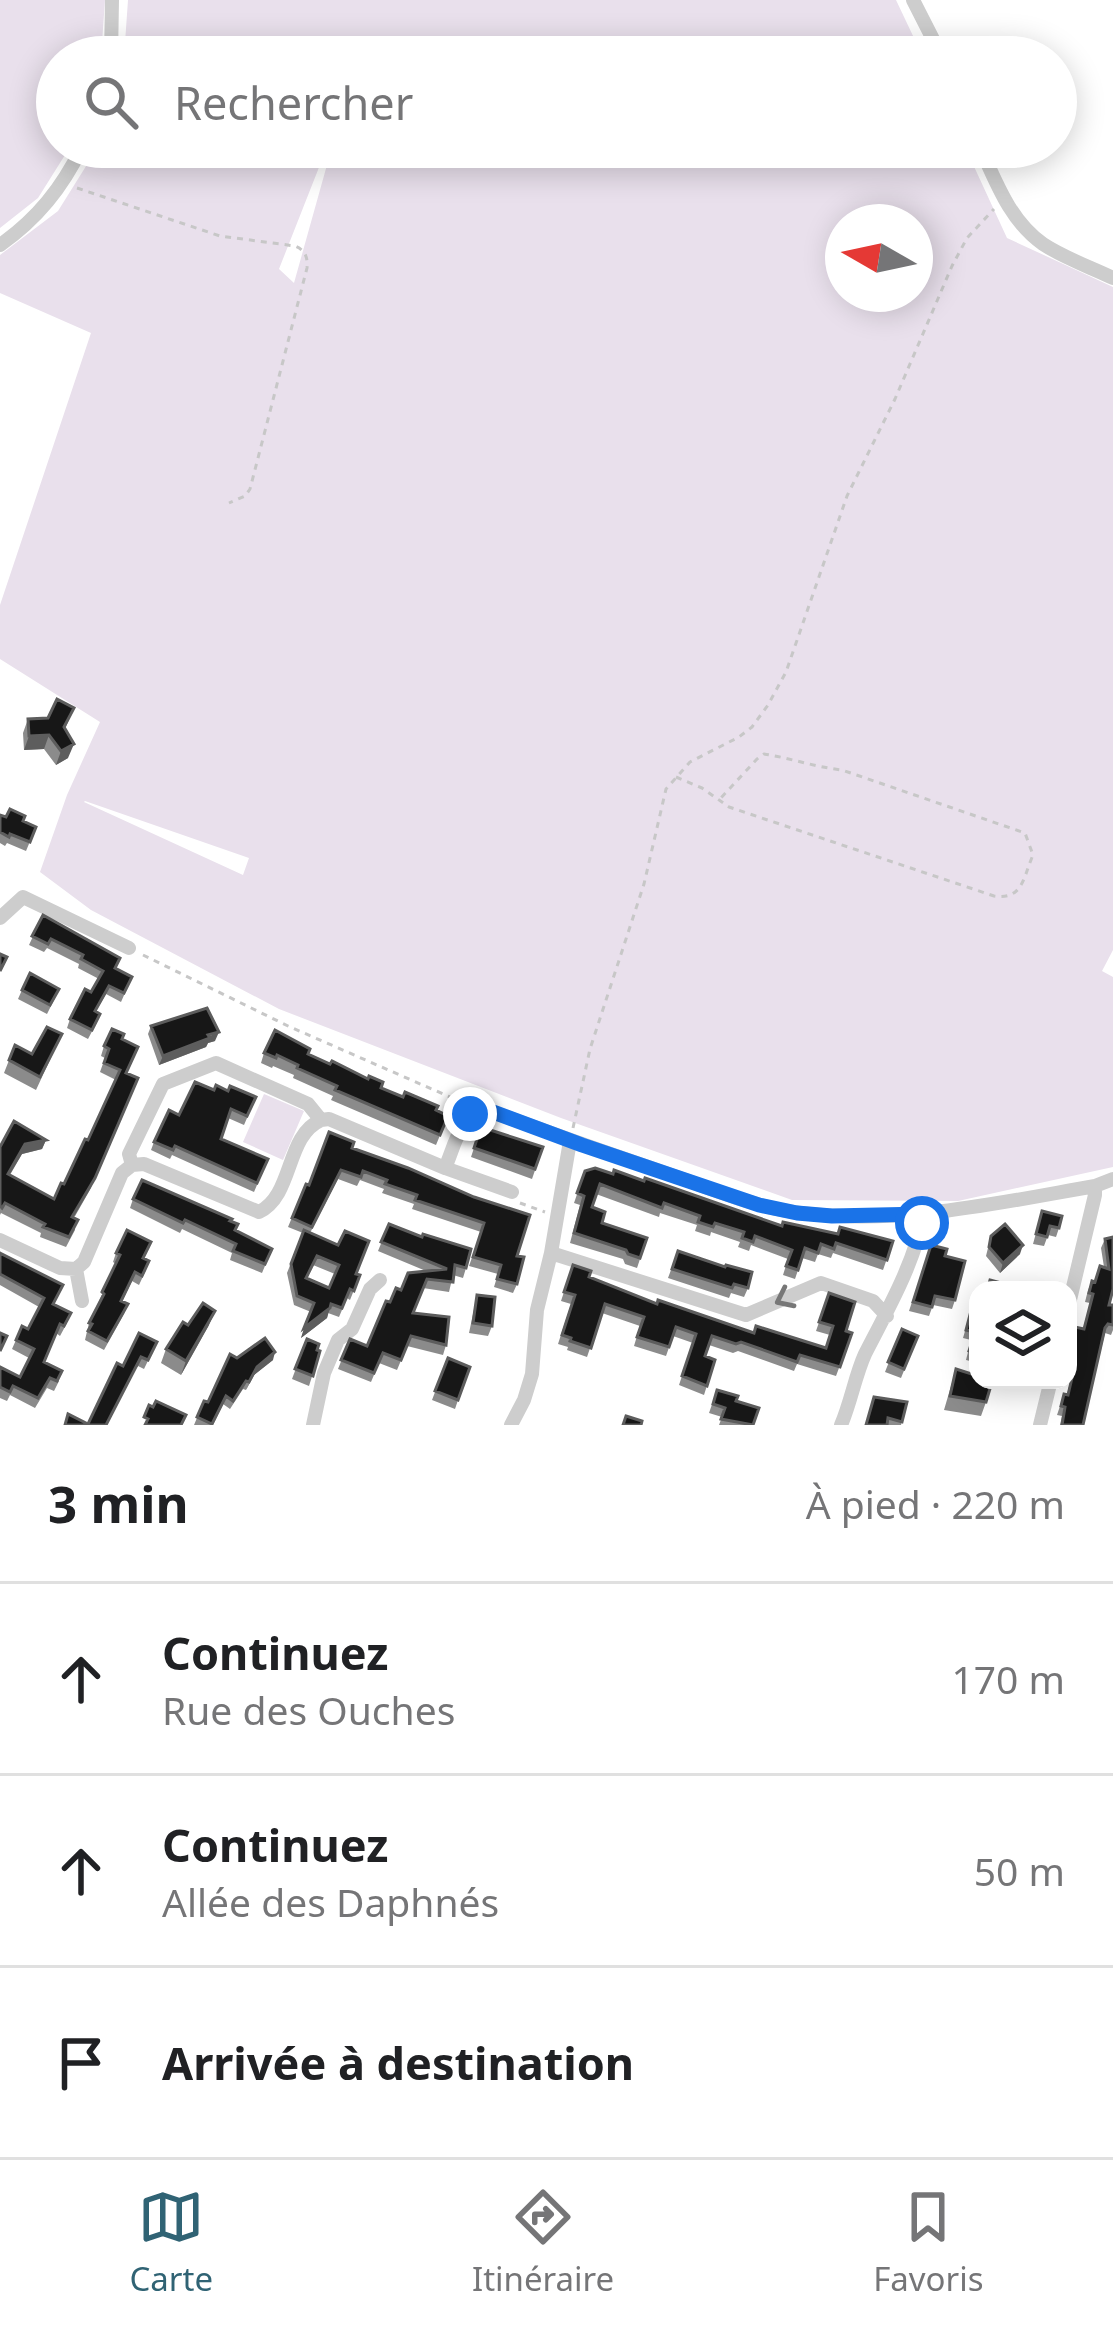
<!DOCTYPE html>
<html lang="fr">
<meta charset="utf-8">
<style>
body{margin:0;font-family:"Noto Sans",sans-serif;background:#f2f2f2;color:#202124}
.controls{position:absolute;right:36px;bottom:36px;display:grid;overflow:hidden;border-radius:24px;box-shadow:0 6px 30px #0003}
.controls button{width:108px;height:108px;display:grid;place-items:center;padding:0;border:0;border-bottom:3px solid #e0e0e0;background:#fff;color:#202124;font:60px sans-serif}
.compass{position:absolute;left:825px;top:204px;width:108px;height:108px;border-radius:50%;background:#fff;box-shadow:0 6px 30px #0003;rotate:279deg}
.stop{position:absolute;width:36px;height:36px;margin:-27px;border:9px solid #1a73e8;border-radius:50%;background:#fff}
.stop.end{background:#1a73e8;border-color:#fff;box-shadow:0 3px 12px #0008}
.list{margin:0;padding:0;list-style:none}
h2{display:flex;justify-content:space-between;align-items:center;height:156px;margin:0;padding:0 48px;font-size:51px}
h2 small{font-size:39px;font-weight:400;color:#757577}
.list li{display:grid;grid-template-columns:78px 1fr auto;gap:36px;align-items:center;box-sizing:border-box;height:192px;padding:0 48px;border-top:3px solid #e0e0e0}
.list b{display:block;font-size:45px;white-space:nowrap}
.list p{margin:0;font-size:39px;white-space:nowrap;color:#757577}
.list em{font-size:39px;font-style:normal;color:#757577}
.icon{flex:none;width:66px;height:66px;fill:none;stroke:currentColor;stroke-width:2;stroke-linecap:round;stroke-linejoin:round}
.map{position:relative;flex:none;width:1113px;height:1425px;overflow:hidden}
.search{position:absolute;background:#fff;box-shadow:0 6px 30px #0003;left:36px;right:36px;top:36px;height:132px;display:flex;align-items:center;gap:30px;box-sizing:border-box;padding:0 42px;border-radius:66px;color:#757577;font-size:45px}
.sheet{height:732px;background:#fff}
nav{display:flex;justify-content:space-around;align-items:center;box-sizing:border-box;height:168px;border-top:3px solid #e0e0e0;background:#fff;font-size:33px;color:#757577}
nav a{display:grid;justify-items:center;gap:6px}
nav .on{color:#306374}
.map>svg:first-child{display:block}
.green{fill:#e9e0ec;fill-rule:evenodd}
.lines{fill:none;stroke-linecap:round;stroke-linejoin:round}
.path{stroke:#c7c7c7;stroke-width:3;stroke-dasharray:6 6;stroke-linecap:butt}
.minor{stroke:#cdcdcd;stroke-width:14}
.wall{fill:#8b8b8b;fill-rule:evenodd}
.shaded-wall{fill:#5d5d5d}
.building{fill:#171717;stroke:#5d5d5d;stroke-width:3;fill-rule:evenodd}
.oneway{stroke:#777}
.route{stroke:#1a73e8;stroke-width:15}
</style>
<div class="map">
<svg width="1113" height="1425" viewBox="0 0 1113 1425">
<rect width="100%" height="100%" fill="#fff"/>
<path class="green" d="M0 0H105L101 57H57V147H70L38 198 0 228Z
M128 0H896L923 57H124Z
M98 147H327L279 269 294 283 332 147H965L1007 238 1113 287V950L1102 971 1113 977V1167L958 1201 792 1200 561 1118 279 1009 91 910 40 872 67 795 100 722 0 659V605L91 333 0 293V255L58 211ZM915 222V294H843V222ZM85 801 249 858 243 875 84 802Z
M264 1094 304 1111 283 1160 243 1142Z"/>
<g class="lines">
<path class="path" d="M77 188 220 236 295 246C305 250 308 257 307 268L250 489 245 496 229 503
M676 777 702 788 729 807 994 896C1023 900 1023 878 1033 855L1025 833 842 770C815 767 790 758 764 754L757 759 719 800
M143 955 288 1026 466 1104
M573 1128 590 1049 644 884 666 789 690 762 739 737 752 727 768 705 786 672 847 496 895 399 952 266 967 238 994 209
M520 1203 545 1212"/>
<path class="minor" d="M913 0 942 57
M111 57 112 0
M980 147C996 182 1010 221 1043 244 1064 258 1090 267 1113 278
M0 245C37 219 62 188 82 147
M0 918 23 897 129 948
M132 1165 129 1154 163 1084 216 1063 308 1104 321 1120 329 1119 445 1168C455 1145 459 1117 485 1109 549 1133 613 1155 677 1177 718 1191 758 1208 801 1213 901 1225 998 1203 1095 1186L1113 1179
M132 1165 144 1164 259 1212C294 1195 285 1136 321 1120
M445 1168 512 1192
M0 1240 60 1268 76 1269 84 1262 122 1173 132 1165
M551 1253 746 1315 821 1283 873 1301 887 1316
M76 1269 82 1301
M1068 1308 1095 1195V1186
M313 1425 324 1373 338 1340 352 1329 370 1289 380 1280
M511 1425 524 1400 532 1374 537 1310 551 1253 570 1141
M841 1425C851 1402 855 1376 865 1354 888 1309 914 1264 924 1214
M1040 1425 1051 1380"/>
</g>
<path class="wall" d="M74 708 65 729 68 758 56 765 44 749 24 750 23 733 28 719 48 718Z
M0 815 23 821 36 827 26 851 7 843 5 846 0 843Z
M43 915 116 968 132 977 121 1002 106 994 96 1011 97 1022 88 1039 67 1028 70 1019 91 992 99 979 78 968 79 964 47 948 44 952 29 945Z
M22 990 55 998 47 1014 18 999Z
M151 1026 215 1041 208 1043 206 1047 159 1065 148 1034Z
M62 1034 36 1090 4 1073 15 1045 32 1054Z
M122 1039 127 1073 91 1188 74 1218 75 1230 66 1247 40 1237 41 1233 1 1213 0 1215V1147L46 1140 42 1149 22 1154 10 1175 54 1199 64 1184 88 1140 116 1080 100 1072 105 1058 101 1056 104 1046Z
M264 1053 308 1054 381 1088 448 1116 436 1145 331 1100 333 1096 293 1078 294 1075 273 1066 272 1068 261 1063Z
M214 1090 228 1091 256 1097 244 1125 228 1118 221 1139 268 1159 254 1192 172 1155 170 1159 151 1150 154 1142 179 1115Z
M481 1127 543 1147 532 1179 471 1157Z
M352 1148 474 1197 517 1256V1284L513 1293 494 1287 498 1274 469 1266 481 1232 412 1209 414 1204 382 1193 384 1189 360 1180 357 1186 338 1179 310 1233 356 1274V1285L350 1300 347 1298 339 1317 328 1313 327 1318 301 1338 311 1312 294 1305 287 1273 303 1233 288 1227 306 1184 309 1185ZM313 1265 335 1274 329 1288 307 1279Z
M585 1171 613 1174 644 1181 782 1226 893 1241 883 1270 833 1253 831 1258 818 1254 815 1262 802 1258 795 1279 783 1275 788 1259 751 1245 749 1251 738 1247 740 1242 711 1232 710 1236 695 1231 697 1225 660 1213 659 1217 596 1194 592 1207 602 1223 647 1238 637 1268 625 1264 623 1259 570 1243 580 1205 574 1203Z
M133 1199 230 1221 235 1230 272 1249 262 1273 230 1260 232 1253 182 1229 180 1233 130 1208Z
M1042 1211 1059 1228 1056 1237 1048 1235 1044 1246 1033 1244Z
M389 1224 466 1268 463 1278 453 1275 449 1292 423 1288 413 1313 446 1345 443 1355 407 1346 397 1370 379 1363 371 1382 338 1369 350 1339 367 1346 390 1302 401 1290 426 1271 378 1251Z
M991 1236 1020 1254 1000 1273 986 1256Z
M1113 1237 1109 1305H1113V1330L1111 1335 1105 1333 1083 1425H1060L1062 1416 1057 1415 1064 1394H1067L1072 1375 1068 1374V1358L1072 1337 1075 1327 1083 1329 1090 1303 1085 1302 1088 1290 1092 1281H1095L1104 1267 1101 1248 1105 1239Z
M931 1245 955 1300 952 1309 933 1305 929 1316 909 1311Z
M678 1251 748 1288 744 1297 731 1293 729 1298 668 1278Z
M0 1253 54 1305 67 1323 60 1336 56 1333 45 1362 59 1381 54 1391 47 1388 35 1408 10 1395 7 1401 0 1398V1367L20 1377 29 1358 12 1349 16 1340 28 1329 39 1307 0 1285Z
M116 1253 144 1258 146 1270 139 1285 132 1281 122 1302 128 1304 124 1314 104 1350 85 1340 89 1323 116 1264 113 1262Z
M573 1265 589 1277 657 1304 754 1333 826 1348 830 1335 816 1331 829 1293 846 1331 852 1333 836 1376 797 1364 794 1371 738 1351 733 1353 709 1345 705 1356 715 1360 704 1395 679 1385 693 1343 673 1336 666 1356 634 1346 640 1326 602 1313 587 1357 567 1350 568 1347 558 1344 571 1304 561 1301Z
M477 1295 492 1326 488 1336 469 1333Z
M972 1307 978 1309V1363L966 1360 971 1340 963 1338Z
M209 1325 181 1375 161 1363 166 1349Z
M902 1329 918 1336 901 1378 885 1372Z
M307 1339 320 1351 309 1386 292 1379Z
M157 1342 144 1369 138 1366 88 1424 123 1366Z
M237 1358 273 1360 254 1375 246 1390 243 1389 230 1409 223 1404 213 1425H194L204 1401 208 1402Z
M448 1358 458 1400 455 1409 432 1400Z
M956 1369 975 1377 986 1402 981 1416 944 1410Z
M717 1390 736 1401 753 1425H719L722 1417 709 1413Z
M874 1397 907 1402 901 1425H865Z"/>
<path class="shaded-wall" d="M49 735 44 749 24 750 29 736Z
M74 744 68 758 56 765 61 751Z
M219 1032 215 1041 208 1043 206 1047 159 1065 163 1056Z
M46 1140 42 1149 22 1154 4 1184 25 1144Z
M1023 1245 1020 1254 1000 1273 1003 1263Z
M330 1308 327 1318 301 1338 304 1328Z
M215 1311 209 1325 181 1375 186 1361Z
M275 1352 273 1360 254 1375 246 1390 257 1367Z"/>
<path class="building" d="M57 699 74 708 64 727 74 744 61 751 49 735 29 736 28 719 48 718Z
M10 809 25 816 23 821 36 827 30 842 10 834 9 837 0 832V815L6 817Z
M43 915 120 958 115 968 132 977 124 993 109 986 95 1011 100 1014 92 1030 70 1019 85 989 91 992 103 971 81 959 83 955 51 939 48 944 32 936Z
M0 954 7 957 0 971Z
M30 973 59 989 50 1005 22 990Z
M207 1008 219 1032 208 1035 210 1038 163 1056 151 1026Z
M47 1027 62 1034 40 1077 9 1060 15 1045 32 1054Z
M112 1029 124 1034 122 1039 138 1047 126 1073 138 1078 95 1178 72 1217 78 1220 69 1237 43 1227 45 1224 5 1203 2 1208 0 1206V1147L14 1121 46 1140 25 1144 8 1174 54 1199 61 1183 64 1184 85 1139 88 1140 120 1070 104 1063 109 1049 104 1046Z
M275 1030 310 1049 308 1054 330 1064 332 1061 368 1079 369 1076 383 1082 381 1088 403 1097 405 1092 438 1106 436 1110 448 1116 440 1135 335 1090 337 1086 297 1068 298 1065 277 1055 276 1058 264 1053Z
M195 1082 214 1090 216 1085 228 1091 230 1086 256 1097 247 1116 231 1109 221 1139 268 1159 257 1183 175 1146 173 1150 154 1142 169 1110 179 1115Z
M481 1127 543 1147 535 1169 474 1148Z
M329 1132 354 1142 352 1148 408 1168 474 1197 530 1215 517 1256 524 1257 517 1284 497 1279 501 1265 473 1257 484 1223 415 1200 417 1195 385 1184 387 1180 363 1171 361 1177 341 1170 312 1227 292 1218 306 1184 309 1185Z
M595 1168 613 1174 614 1170 644 1181 645 1178 782 1226 783 1222 838 1234 840 1227 893 1241 887 1260 836 1243 834 1249 821 1244 818 1253 805 1248 798 1270 786 1266 792 1250 755 1236 753 1242 742 1238 744 1232 715 1223 713 1227 698 1222 700 1216 664 1203 662 1208 600 1184 592 1207 605 1212 602 1223 647 1238 640 1258 628 1254 626 1250 574 1233 584 1196 577 1193 585 1171Z
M142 1180 232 1219 230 1221 238 1224 235 1230 272 1249 265 1264 233 1251 236 1244 185 1220 183 1223 133 1199Z
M1042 1211 1062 1216 1059 1228 1050 1226 1047 1237 1036 1234Z
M389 1224 422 1237 423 1234 471 1249 466 1268 455 1265 453 1282 427 1279 413 1313 449 1317 446 1345 411 1336 401 1360 383 1353 374 1373 341 1360 350 1339 367 1346 386 1301 390 1302 396 1288 401 1290 408 1273 447 1269 381 1242Z
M1005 1224 1023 1245 1003 1263 989 1247 991 1236Z
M127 1230 151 1242 143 1258 149 1261 142 1276 135 1272 121 1301 128 1304 107 1341 88 1331 92 1324 89 1323 104 1294 102 1292 120 1255 116 1253Z
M304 1230 338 1245 345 1231 369 1241 356 1274 360 1275 354 1291 350 1289 342 1308 331 1304 330 1308 304 1328 314 1303 297 1296 291 1264ZM317 1256 339 1265 329 1288 306 1278Z
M1113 1237V1289L1109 1305H1113V1325L1108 1324 1105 1328 1083 1425H1062L1065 1407 1061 1406 1064 1394 1068 1395 1075 1365 1069 1364 1075 1327 1084 1329 1093 1294 1089 1293 1092 1281 1095 1282 1100 1266 1109 1269 1105 1239Z
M931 1245 947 1249 945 1256 965 1261 955 1300 935 1296 932 1307 913 1302Z
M678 1251 725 1267 726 1265 752 1272 748 1288 734 1284 732 1288 672 1269Z
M0 1253 63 1285 53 1304 71 1313 64 1326 60 1324 44 1362 62 1371 57 1381 50 1378 38 1398 13 1386 10 1392 0 1387V1367L20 1377 34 1349 16 1340 22 1326 28 1329 44 1298 0 1274Z
M573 1265 591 1271 589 1277 657 1304 658 1300 754 1333 756 1326 826 1348 833 1326 819 1322 829 1293 855 1302 846 1331 852 1333 840 1367 800 1355 797 1362 741 1342 736 1344 712 1336 705 1356 715 1360 707 1386 682 1376 696 1334 676 1327 669 1347 637 1337 644 1317 605 1304 591 1348 570 1341 571 1338 562 1335 575 1295 564 1292Z
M990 1280 1023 1289V1290H987Z
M477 1295 495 1297 492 1326 473 1323Z
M203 1303 215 1311 186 1361 166 1349 183 1322 188 1325Z
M972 1307 978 1308V1353L969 1351 975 1332 966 1330Z
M902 1329 918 1336 904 1369 888 1362Z
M0 1333 7 1336 0 1351Z
M139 1333 157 1342 148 1360 141 1357 106 1425H65L68 1414 88 1424 117 1363 123 1366Z
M265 1338 275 1352 257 1367 249 1382 246 1381 233 1401 226 1396 212 1424 197 1417 204 1401 208 1402 230 1354 237 1358Z
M307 1339 319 1344 317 1350 320 1351 313 1376 295 1369Z
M448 1358 470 1367 458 1400 435 1391Z
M956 1369 975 1375V1377L978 1378V1380L992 1382 986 1402 950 1396Z
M717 1390 738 1396 736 1401 759 1408 753 1425 721 1419 725 1408 713 1404Z
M874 1397 907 1402 902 1422 888 1418 887 1425H866Z
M156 1401 186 1415 181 1425H145L148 1419 144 1417 149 1405 153 1407Z
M626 1416 642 1421 641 1425H623Z"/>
<defs><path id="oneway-chevron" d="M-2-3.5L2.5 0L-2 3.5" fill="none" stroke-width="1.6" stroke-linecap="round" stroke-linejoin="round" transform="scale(3)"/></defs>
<use class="oneway" href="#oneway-chevron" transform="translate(784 1299) rotate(154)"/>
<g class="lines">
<path class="route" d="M470 1114 485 1109 582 1145 759 1205 797 1213 832 1216 924 1214 922 1223"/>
</g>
</svg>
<div class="controls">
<button><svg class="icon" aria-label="layers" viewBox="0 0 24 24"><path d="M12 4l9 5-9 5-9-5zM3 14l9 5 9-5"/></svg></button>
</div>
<svg class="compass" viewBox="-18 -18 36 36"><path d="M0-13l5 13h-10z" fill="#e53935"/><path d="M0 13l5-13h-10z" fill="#757577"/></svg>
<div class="stop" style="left:922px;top:1223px"></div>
<div class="stop end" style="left:470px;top:1114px"></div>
<div class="search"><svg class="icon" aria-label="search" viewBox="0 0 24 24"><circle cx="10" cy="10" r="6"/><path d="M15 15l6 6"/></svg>Rechercher</div>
</div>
<section class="sheet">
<h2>3 min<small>À pied · 220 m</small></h2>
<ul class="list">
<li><svg class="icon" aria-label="ahead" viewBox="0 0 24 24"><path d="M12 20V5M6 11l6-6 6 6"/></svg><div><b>Continuez</b><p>Rue des Ouches</p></div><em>170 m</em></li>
<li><svg class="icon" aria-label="ahead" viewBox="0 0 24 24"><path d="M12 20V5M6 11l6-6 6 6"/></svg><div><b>Continuez</b><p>Allée des Daphnés</p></div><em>50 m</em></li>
<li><svg class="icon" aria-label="arrive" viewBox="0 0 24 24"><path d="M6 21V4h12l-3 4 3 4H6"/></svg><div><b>Arrivée à destination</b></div></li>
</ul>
</section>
<nav>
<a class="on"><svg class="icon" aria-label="map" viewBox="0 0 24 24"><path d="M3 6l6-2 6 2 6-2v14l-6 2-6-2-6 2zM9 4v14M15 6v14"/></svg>Carte</a>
<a><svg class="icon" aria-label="directions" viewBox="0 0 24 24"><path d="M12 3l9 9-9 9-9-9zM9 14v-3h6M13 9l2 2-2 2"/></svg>Itinéraire</a>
<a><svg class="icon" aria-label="saved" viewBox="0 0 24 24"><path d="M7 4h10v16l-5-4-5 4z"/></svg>Favoris</a>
</nav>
